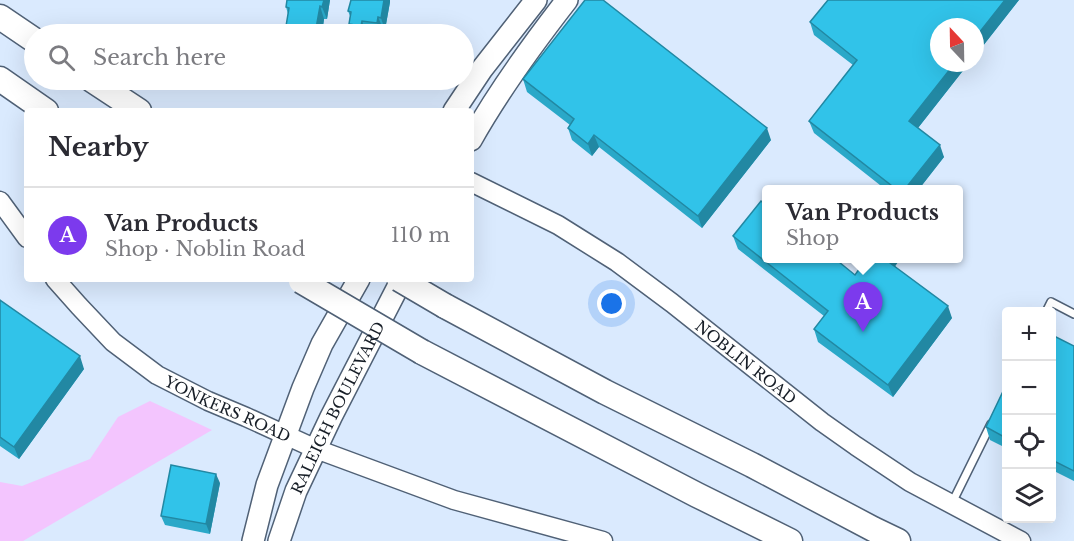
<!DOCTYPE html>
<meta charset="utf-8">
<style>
body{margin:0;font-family:"Libre Baskerville",serif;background:#f7f7f7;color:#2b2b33}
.controls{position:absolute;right:18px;bottom:18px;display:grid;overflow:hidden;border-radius:6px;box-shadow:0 6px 24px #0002}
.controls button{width:54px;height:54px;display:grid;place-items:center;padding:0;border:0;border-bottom:2px solid #e1e1e2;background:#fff;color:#2b2b33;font:30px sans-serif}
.compass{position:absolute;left:930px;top:18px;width:54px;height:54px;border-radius:50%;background:#fff;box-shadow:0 6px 24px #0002;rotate:338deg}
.you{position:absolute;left:612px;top:304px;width:21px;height:21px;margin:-15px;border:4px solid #fff;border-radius:50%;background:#1a73e8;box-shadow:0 0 0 9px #1a73e833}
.badge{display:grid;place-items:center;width:39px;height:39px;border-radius:50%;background:#7c3aed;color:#fff;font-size:20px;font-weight:700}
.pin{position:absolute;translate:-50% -50px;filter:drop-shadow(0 2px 3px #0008)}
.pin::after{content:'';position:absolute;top:32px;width:21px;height:18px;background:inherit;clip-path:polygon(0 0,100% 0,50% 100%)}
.popup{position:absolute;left:762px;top:185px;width:201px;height:78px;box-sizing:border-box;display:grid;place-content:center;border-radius:6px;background:#fff;filter:drop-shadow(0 2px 4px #0005);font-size:20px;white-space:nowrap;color:#7c7c81}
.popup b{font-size:22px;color:#2b2b33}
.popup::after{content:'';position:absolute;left:50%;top:100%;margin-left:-12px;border:12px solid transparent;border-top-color:#fff}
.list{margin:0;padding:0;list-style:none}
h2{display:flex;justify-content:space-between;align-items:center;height:78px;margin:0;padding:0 24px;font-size:26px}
h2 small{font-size:20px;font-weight:400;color:#7c7c81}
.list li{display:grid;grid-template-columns:39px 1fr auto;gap:18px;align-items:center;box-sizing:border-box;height:96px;padding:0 24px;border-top:2px solid #e1e1e2}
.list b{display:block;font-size:22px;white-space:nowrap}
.list p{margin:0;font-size:20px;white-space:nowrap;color:#7c7c81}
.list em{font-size:20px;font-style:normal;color:#7c7c81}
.icon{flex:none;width:33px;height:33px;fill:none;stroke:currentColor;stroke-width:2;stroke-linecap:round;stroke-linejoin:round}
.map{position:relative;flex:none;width:1074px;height:541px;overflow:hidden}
.search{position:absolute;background:#fff;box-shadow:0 6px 24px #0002;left:24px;top:24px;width:450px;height:66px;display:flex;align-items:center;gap:15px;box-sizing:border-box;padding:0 21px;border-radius:33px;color:#7c7c81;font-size:22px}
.panel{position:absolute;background:#fff;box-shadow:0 6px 24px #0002;left:24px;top:108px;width:450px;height:174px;border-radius:6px}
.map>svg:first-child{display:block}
.green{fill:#f3c5fe}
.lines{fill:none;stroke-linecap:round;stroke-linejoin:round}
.lane-casing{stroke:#506176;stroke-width:10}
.secondary-casing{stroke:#506176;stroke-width:21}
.primary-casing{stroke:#506176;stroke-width:24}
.highway-casing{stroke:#506176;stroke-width:27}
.lane{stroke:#fff;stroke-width:7}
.secondary{stroke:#fff;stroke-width:18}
.primary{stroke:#fff;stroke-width:21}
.highway{stroke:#fff;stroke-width:24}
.highway-bridge-casing{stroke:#506176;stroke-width:27;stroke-linecap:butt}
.highway-bridge{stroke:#fff;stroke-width:24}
.wall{fill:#2aa8c8}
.shaded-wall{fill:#2288a3}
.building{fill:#31c3e9;stroke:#2288a3;stroke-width:1.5}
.labels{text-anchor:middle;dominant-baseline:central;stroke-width:4.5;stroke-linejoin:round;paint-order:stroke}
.street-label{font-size:15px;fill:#161d26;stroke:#f2f6fb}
</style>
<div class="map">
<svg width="1074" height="541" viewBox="0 0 1074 541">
<rect width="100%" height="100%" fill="#daeafe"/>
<path class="green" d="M150 401 212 430 23 541H0V482L22 486 90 459 118 417Z"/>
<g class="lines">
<g class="lane-casing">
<path id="lane" d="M1046 312 1051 302 1074 314
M952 503 991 424"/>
</g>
<g class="secondary-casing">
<g id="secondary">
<path id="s1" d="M471 182 558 225 617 262 672 303 822 422 856 446 910 482 1021 541"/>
<path d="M0 201 27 238"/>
<path id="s2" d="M55 279 79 306 113 342 157 375 208 401 246 417 316 449 454 500 603 541"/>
</g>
</g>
<g class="primary-casing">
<g id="primary">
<path d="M454 111 482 69 536 0"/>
<path d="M471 140C499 90 532 45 567 0"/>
<path d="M253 541 267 485 303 388 322 344 359 279"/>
<path id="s3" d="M279 541 296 491 331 417 402 279"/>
</g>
</g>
<g class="highway-casing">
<path id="highway" d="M0 17 34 40
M0 79 46 111
M92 80 139 111
M445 306 605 392 752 465 873 529 898 541
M422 352 697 495 790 541"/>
</g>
<use href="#lane" class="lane"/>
<use href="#secondary" class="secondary"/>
<use href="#primary" class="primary"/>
<use href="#highway" class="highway"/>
<g class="highway-bridge-casing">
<path id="highway-bridge" d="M399 279 445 306
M301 281 422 352"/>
</g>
<use href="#highway-bridge" class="highway-bridge"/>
</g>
<path class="wall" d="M287 0H330L327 19H324L322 34H286L285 32 288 14 286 7Z
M351 0H390V2L385 30 383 29 382 34 366 33V34H352L349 24 350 16 348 11Z
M1019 0 975 56V27L939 63H969L918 128 944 157 919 189H885L814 133 809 121 853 65 814 35 810 22Z
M523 79 771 140 702 228 599 147 592 156 572 140 568 128 570 125 527 92Z
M733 236 855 275 898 262 895 266 952 318 893 397 818 342 814 329 824 316 738 249Z
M0 300 84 369 19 459 0 446Z
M1052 335 1074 346V481L1052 470Z
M1006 385V448L990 440 986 427Z
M220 483 210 534 165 525 161 516Z"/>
<path class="shaded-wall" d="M324 0H330L327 19 322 7Z
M384 0H390V2L385 30 381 18Z
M1005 0H1019L975 56V38Z
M320 6 324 19 322 34H315Z
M378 17 383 29 382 34 377 23Z
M362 21 366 33V34H364L361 26Z
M955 63H969L914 133 909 121Z
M767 128 771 140 702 228 698 216Z
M594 135 599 147 592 156 588 144Z
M940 145 944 157 919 189H905Z
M888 258H897L898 262 891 272 886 260Z
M948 306 952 318 893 397 888 385Z
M80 356 84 369 19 459 14 447Z
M216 474 220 483 210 534 206 524Z"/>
<path class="building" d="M287 0H324L322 7 320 6 315 34H301L285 32 289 8 286 7Z
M351 0H384L381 18 378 17 377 23 362 21 361 26 349 24 351 12 348 11Z
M585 0H603L767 128 698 216 594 135 588 144 568 128 574 119 523 79Z
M828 0H1005L975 38V27H939V63H955L909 121 940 145 905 189H896L809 121 857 60 810 22Z
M761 201 767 206V258H834L855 275 867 258H888L886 260 948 306 888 385 814 329 828 311 733 236Z
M0 300 80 356 14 447 0 437Z
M1052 335 1074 346V471L1052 460Z
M1006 385V438L986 427Z
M171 465 216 474 206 524 161 516Z"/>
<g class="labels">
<g class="street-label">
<text stroke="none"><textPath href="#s1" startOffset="330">NOBLIN ROAD</textPath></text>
<text stroke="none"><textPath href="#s2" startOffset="219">YONKERS ROAD</textPath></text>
<text stroke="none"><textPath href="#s3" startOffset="146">RALEIGH BOULEVARD</textPath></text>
</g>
</g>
</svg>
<div class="controls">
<button>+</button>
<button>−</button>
<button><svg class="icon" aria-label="locate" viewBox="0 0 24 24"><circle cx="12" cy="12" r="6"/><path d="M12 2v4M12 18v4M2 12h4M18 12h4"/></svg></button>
<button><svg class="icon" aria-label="layers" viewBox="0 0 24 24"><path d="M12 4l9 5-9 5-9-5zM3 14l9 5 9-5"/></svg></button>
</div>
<svg class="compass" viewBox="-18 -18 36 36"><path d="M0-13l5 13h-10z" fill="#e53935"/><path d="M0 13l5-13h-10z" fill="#7c7c81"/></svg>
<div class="you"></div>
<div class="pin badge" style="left:863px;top:332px">A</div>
<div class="popup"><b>Van Products</b>Shop</div>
<div class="search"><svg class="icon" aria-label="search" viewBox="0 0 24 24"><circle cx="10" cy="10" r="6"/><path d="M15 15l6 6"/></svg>Search here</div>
<section class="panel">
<h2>Nearby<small></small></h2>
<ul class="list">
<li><span class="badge">A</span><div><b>Van Products</b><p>Shop · Noblin Road</p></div><em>110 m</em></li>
</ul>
</section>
</div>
